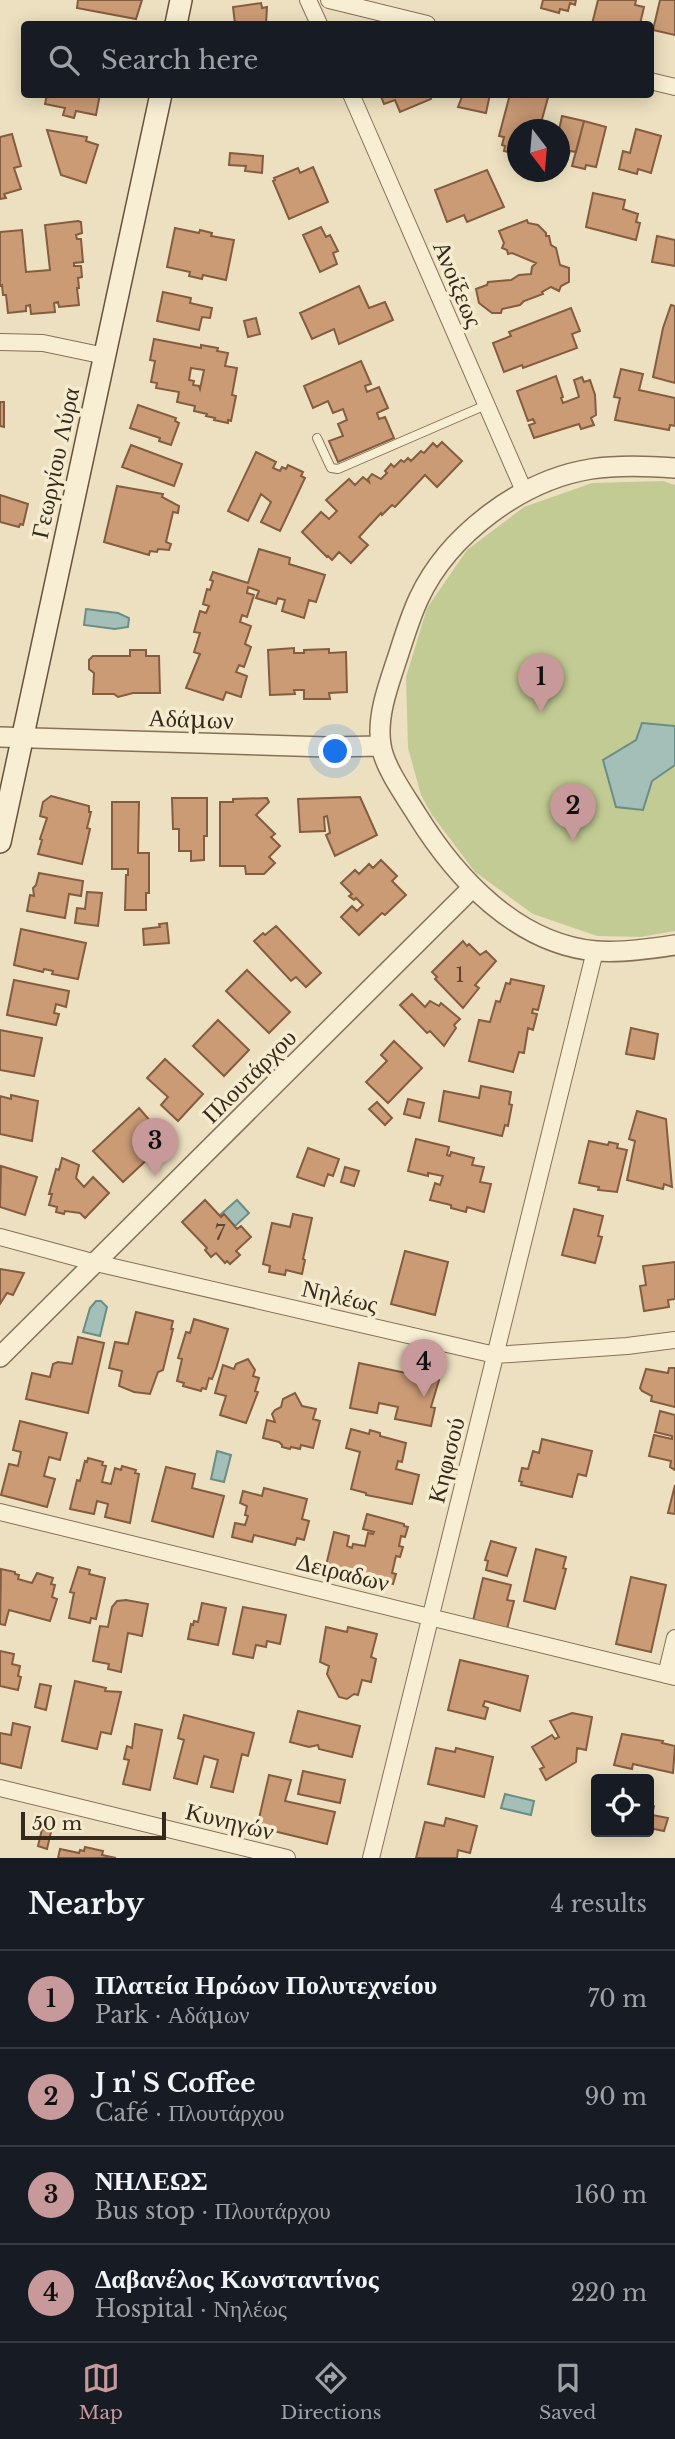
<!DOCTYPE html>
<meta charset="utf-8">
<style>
body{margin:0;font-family:"Libre Baskerville",serif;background:#20242c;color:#f1f3f6}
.controls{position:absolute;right:21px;bottom:21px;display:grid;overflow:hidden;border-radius:7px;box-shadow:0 4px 18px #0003}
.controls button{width:63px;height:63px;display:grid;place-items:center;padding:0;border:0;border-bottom:2px solid #363941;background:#171b24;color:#f1f3f6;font:35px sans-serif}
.compass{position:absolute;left:507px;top:119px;width:63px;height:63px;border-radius:50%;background:#171b24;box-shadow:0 4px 18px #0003;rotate:164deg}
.scale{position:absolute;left:21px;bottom:18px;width:145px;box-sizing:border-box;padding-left:7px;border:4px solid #35291c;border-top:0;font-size:19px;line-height:24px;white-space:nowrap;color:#35291c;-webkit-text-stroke:5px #f5ebcf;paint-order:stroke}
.you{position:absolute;left:336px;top:752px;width:24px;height:24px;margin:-18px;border:5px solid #fff;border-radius:50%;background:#1a73e8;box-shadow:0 0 0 10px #1a73e833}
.badge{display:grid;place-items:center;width:46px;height:46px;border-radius:50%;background:#c7999a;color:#111;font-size:23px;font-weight:700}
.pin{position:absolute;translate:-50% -58px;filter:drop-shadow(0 2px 4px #0008)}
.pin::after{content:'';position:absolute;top:37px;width:24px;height:21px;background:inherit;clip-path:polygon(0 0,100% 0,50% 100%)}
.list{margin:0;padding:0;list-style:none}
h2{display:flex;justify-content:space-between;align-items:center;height:91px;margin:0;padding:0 28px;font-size:30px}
h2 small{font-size:23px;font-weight:400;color:#9ea1a6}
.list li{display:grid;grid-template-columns:46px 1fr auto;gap:21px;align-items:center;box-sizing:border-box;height:98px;padding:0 28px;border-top:2px solid #363941}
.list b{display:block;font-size:26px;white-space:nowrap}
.list p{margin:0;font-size:23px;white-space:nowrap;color:#9ea1a6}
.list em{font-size:23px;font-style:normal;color:#9ea1a6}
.icon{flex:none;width:38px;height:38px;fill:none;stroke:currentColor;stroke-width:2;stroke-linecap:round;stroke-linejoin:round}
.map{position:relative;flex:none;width:675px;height:1858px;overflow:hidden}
.search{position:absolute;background:#171b24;box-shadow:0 4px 18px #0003;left:21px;right:21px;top:21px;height:77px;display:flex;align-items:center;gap:18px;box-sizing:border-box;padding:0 24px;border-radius:7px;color:#9ea1a6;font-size:26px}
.sheet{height:483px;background:#171b24}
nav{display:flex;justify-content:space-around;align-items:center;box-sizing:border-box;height:98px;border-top:2px solid #363941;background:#171b24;font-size:19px;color:#9ea1a6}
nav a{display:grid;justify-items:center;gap:4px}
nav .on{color:#c7999a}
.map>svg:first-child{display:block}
.green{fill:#c3cb94}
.water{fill:#a3bfb7;stroke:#6a8d85;stroke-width:2}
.building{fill:#cb9b76;stroke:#845c3e;stroke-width:2;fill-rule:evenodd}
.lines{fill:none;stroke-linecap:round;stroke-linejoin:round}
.service-casing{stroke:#867158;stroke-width:10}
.minor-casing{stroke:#867158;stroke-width:18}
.tertiary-casing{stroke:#867158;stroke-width:22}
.secondary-casing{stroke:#67523c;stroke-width:24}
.service{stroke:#f8eed3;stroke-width:8}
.minor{stroke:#f8eed3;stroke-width:16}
.tertiary{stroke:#f8eed3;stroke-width:19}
.secondary{stroke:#f8eed3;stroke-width:21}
.labels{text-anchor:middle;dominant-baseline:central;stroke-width:7;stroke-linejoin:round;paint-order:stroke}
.number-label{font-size:21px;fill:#5a4632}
.street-label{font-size:24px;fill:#35291c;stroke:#f5ebcf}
</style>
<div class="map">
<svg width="675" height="1858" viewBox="0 0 675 1858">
<rect width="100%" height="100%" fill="#ede0c0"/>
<path class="green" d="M663 481 675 485V931L640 937 597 936 533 914 475 872 432 815 421 795 408 748 406 677 427 608 467 550 524 507 592 483Z"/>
<path class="water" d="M86 609 118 613 129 618 128 627 115 629 84 625Z
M642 723 675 726V765L652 781 643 810 616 807 603 760 636 740Z
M237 1200 249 1213 235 1226 224 1215 221 1217 220 1215Z
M96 1301H101L107 1307 100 1336 83 1332 90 1308Z
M217 1451 231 1455 224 1482 211 1479Z
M505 1794 534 1801 531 1815 501 1808Z"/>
<path class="building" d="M78 0H142L136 19 77 8Z
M543 0H576L575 5 570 3 568 11 560 9 559 13 541 8Z
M598 0H636L635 5 644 7 640 24H592Z
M660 0H675V35L653 30Z
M261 3 262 8 267 7 266 24H235L233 7Z
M47 94H100L96 115 76 111 74 118 63 115 65 108 45 104Z
M380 94H429L431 99 400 112 395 100 384 104Z
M463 94H490L486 113 458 107Z
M510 94H549L539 130H518V164L514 163 517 154 504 151 505 146 502 145 504 137 499 136Z
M562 116 584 121 576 152 570 151 567 161 560 159 559 130Z
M584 121 606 127 596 167 586 165 585 169 572 166Z
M636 129 661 136 651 173 638 169 637 174 619 169 623 151 630 153Z
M47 130 87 137 86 141 98 145 86 183 61 175Z
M12 134 21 166 14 168 21 189 4 194 6 198 0 199V137Z
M230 153 263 156 262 173 245 171 246 166 229 165Z
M313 167 328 202 289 219 273 181 275 180 274 178 298 168 300 173Z
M487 170 504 207 467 222 464 215 447 222 435 190Z
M593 193 625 200 623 209 638 214 636 222 640 223 636 240 586 227Z
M527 220 528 223 538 225 546 233V236H549L551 245 556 248 560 265 569 268V282L561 286 559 291 551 287 542 292 543 294 524 301 520 305 502 309 501 313H492L479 303 476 289 487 285 488 282 511 280 519 275 531 274 532 267 536 263 512 253 508 254 507 250 502 248 504 243 499 231Z
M78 221 81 222 82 233 76 235 77 239H81L83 262 74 263V266H81L82 277 78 278 79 288H77L79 305 59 307 58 302 54 303 55 312 31 314 30 305 26 306V311L8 313 6 295H3L2 285 0 286V232L22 230 26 272 50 270 45 225Z
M321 227 326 237 330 235 338 251 333 253 337 264 320 272 303 235Z
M175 228 199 233 200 230 212 233 211 236 234 240 226 280 203 275 202 279 189 276 190 272 167 267Z
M657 236 675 240V266L652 262Z
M359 286 369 308 385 302 393 320 339 344 334 329 312 339 300 313Z
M163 292 191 298 190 303 212 308 210 318 202 317 199 330 157 321Z
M671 305 675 306V383L653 377 663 328Z
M571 308 580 331 572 334 577 348 523 368 522 365 504 372 493 343 511 336 509 332Z
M256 318 260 334 248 337 244 321Z
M154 339 201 348V345L218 348 217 351 228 353 225 366 237 368 232 395 236 396 231 421 228 420V423L214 420 215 418 206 416 207 414 194 411 195 406 177 402 179 392 156 388 157 383 151 382 155 361 150 360ZM191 368 204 370 200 389 199 386 193 385 194 381 189 380Z
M361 361 371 384 365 386 367 392 379 387 388 408 377 413 379 419 385 417 394 438 338 462 329 441 343 436 338 424 347 420 343 409 333 413 328 401 313 408 304 386Z
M621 369 643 374 639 390 675 398V426L670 425 669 430 615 420 620 398 614 397Z
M556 376 563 397 561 398 563 403 579 397 574 380 582 377 584 382 590 380 595 395 596 415 591 418 594 425 581 429 579 424 534 438 529 425 535 423 533 419 528 421 517 391Z
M0 402H4V427L0 426Z
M138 405 176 418 175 421 179 423 171 445 159 441 160 438 130 428Z
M442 442 462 461 437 487 425 475 395 507 392 505 382 515 381 513 359 537 368 545 351 563 339 552 332 560 328 556 327 557 302 532 321 512 329 519 337 511 326 500 349 479 355 485 363 477 369 482 368 479 372 474 381 479 387 473 385 471 391 464 394 467 401 460 404 462 408 458 411 461 421 451 424 453 433 443 437 447Z
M131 445 182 464 174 486 122 467Z
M256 452 276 462 273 468 280 471 282 467 286 469 288 465 303 472 301 476 305 478 280 531 261 522 271 502 261 494 248 521 228 511Z
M117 486 163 494 162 497 179 506 178 513 173 512 166 542 171 544 169 550 158 549 157 552 150 551 149 555 104 542Z
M0 495 28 504 23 525 20 524 19 527 0 522Z
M259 549 290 558 289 564 325 575 316 602 309 600 304 618 282 611 285 600 278 598 276 604 256 598 259 591 248 587 247 593 254 595 247 617 242 615 240 622 251 626 245 644 251 647 244 667 239 665 236 672 247 676 241 697 226 692 223 700 186 688 200 654 194 652 200 633 194 632 200 611 206 613 209 606 203 604 207 589 210 590 213 581 210 580 213 572 248 583Z
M294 648V653H304V650L329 649V653L346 652 347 692 329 693 330 699H304V690H294L295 694 270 695 268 650Z
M130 650H146V656H159L160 693H133L118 697 114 694H93L94 673 89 669V660L93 656H130Z
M51 796 89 806V812H91L87 828 90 829 82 864 38 854 42 840 40 839 47 818 40 816 43 802Z
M360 797 377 835 335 856 326 835 330 833 327 816 324 817 325 831 300 832 298 799Z
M172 798H207V836H204V860L191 861V851H179V829H173Z
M267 798 269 802 256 815 275 834 271 837 280 846 269 857 275 863 264 874H246L245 866H220V802H233V799Z
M112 802H139L138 853H149V893H146V910H125L126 875H128V869H112Z
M381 860 397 876 392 881 406 895 385 915 382 913 359 935 341 917 352 906 357 911 363 905 356 898 354 900 349 896 352 894 341 883 355 870 359 874 369 864 373 868Z
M39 873 83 881 81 896 69 894 65 918 27 911 30 895 34 896 33 888 36 885Z
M87 892 102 893 98 926 75 923 77 908 85 909Z
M167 923 169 943 144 945 143 929 160 927 159 924Z
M276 926 321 973 306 987 296 977 291 981 254 941 263 933 265 935Z
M21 929 86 943 78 979 52 974 53 971 44 969 43 972 14 965Z
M463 941 467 946 469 944 480 955 486 951 496 961 475 985 479 988 463 1008 435 979 437 977 432 972Z
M247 970 290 1012 269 1033 226 991Z
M511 979 544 986 538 1010 533 1009 532 1013 537 1014 533 1030 528 1028 524 1053 519 1052 513 1072 469 1061 479 1020 490 1022 496 1001 500 1002 506 983 510 984Z
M14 980 69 991 66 1007 56 1004 54 1013 59 1014 56 1025 7 1015Z
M412 994 425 1007 430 1001 439 1006 441 1003 460 1019 454 1025 456 1028 444 1046 430 1031 427 1033 400 1005Z
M218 1020 249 1050 224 1076 193 1046Z
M631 1028 658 1034 654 1059 626 1054Z
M0 1030 42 1038 34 1076 0 1070Z
M394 1041 422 1068 388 1103 366 1082 387 1061 381 1055Z
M165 1059 203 1094 178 1121 161 1105 168 1097 147 1078Z
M481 1086 511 1092 509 1104 512 1105 508 1126 505 1125 502 1136 439 1121 444 1091 479 1098Z
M11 1095 38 1101 32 1141 0 1134V1096L11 1099Z
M408 1099 424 1103 420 1118 404 1114Z
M377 1102 392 1118 385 1125 369 1109Z
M139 1108 152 1123 148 1126 157 1136 146 1147 153 1154 123 1182 93 1151Z
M637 1111 666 1119 672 1187 664 1184 663 1189 627 1180 635 1141 629 1139Z
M416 1139 449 1147 447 1155 450 1156 451 1152 474 1158 472 1165 484 1167 480 1182 491 1184 484 1212 467 1207 466 1212 451 1208V1205L430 1200 435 1183 440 1185 443 1176 428 1173V1176L408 1171Z
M589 1141 608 1145 609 1142 618 1144 617 1148 627 1150 617 1192 598 1190 599 1187 579 1183Z
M308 1148 339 1159 333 1176 328 1174 324 1186 297 1177Z
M62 1158 79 1165 76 1178 84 1187 93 1177 109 1193 85 1218 80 1213 65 1211 64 1214 56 1212 57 1207 49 1205 52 1194H49L56 1169 59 1170Z
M1 1166 37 1177 25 1215 0 1207Z
M345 1167 359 1171 354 1186 341 1182Z
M205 1200 221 1217 224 1214 237 1229 241 1226 251 1237 236 1251 240 1255 230 1264 227 1261 225 1263 216 1253 211 1257 205 1250 207 1248 182 1222Z
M574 1209 603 1216 598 1236 602 1237 595 1263 562 1255Z
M293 1214 312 1218 303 1259 305 1260 302 1274 286 1270 285 1275 269 1272 270 1266 263 1264 272 1223 290 1227Z
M405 1251 448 1262 435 1315 391 1304Z
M675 1262V1299L668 1300 669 1307 644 1311 640 1286 646 1285 643 1266Z
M0 1269 24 1273 13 1295 7 1293 0 1304Z
M136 1312 173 1321 171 1329H173L163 1370 158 1372 150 1394 134 1392 119 1386 122 1371 109 1368 115 1342 128 1344Z
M194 1319 228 1329 216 1369 212 1379 209 1378 206 1389 202 1388 201 1391 183 1386 184 1383 177 1381 182 1359 178 1358 186 1332 190 1333Z
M78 1337 104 1343 88 1413 26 1399 32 1373 50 1377 53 1364 58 1362 72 1364Z
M248 1359 255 1370 253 1376 259 1378 255 1391 258 1392 246 1423 220 1415 226 1396 215 1393 223 1365 234 1369 236 1364Z
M359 1363 439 1380 431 1407 435 1408 431 1426 395 1419 398 1407 379 1403 377 1413 350 1408Z
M669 1368H675V1407L651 1401 652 1396 642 1391 640 1388 646 1369 668 1373Z
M295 1393 302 1406 316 1409 313 1419 320 1421 313 1448 301 1445 300 1449 291 1447 290 1449 282 1447V1445L279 1442 263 1438 267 1420 275 1422 272 1414 275 1410 281 1407 283 1399Z
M660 1411 675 1415V1470L670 1467 671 1461 649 1456 654 1435 672 1439V1436L655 1432Z
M20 1421 67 1433 60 1460 49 1457 44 1476 55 1479 47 1507 1 1495 9 1464 18 1466 21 1452 13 1450Z
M351 1429 369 1434 370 1430 380 1433V1436L406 1443 402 1462 398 1461 396 1469 419 1475 412 1504 366 1495V1493L351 1489 360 1452 346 1448Z
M542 1439 592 1451 586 1476 578 1474 572 1497 521 1485 522 1482 519 1481 522 1468 528 1469 533 1451 539 1453Z
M88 1458 103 1462 102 1465 106 1466 102 1482 111 1484 115 1468 121 1470 122 1466 136 1470 135 1473 139 1474 130 1523 105 1517 108 1504 97 1501 94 1514 70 1509 77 1480 80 1481 85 1461 87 1462Z
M166 1467 195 1474 192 1488 224 1496 213 1537 152 1521Z
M675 1485V1514L668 1513Z
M264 1488 307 1499 302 1519 309 1521 304 1540 297 1538 295 1545 254 1535 252 1542 232 1537 235 1523 245 1525 248 1516 245 1515 247 1506 240 1503 243 1491 262 1496Z
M367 1514 404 1524V1526L408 1527 405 1537 401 1536 399 1546 403 1547 400 1557 396 1556 392 1573 396 1574 393 1584 390 1583 389 1585 347 1574 338 1573 337 1577 327 1574 328 1570H325L334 1532 349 1536 347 1546 352 1548 353 1544 365 1546 368 1533 373 1534 374 1532 363 1529Z
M491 1541 516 1548 507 1576 486 1570 488 1561 485 1560Z
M536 1549 566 1557 563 1568 566 1569 555 1609 524 1601Z
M78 1567 90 1570 89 1574 105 1578 96 1619 91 1618 90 1623 69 1618 74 1593 70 1592Z
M1 1569 15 1572V1574L19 1575 18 1579 32 1583 37 1573 53 1578 51 1584 55 1585 52 1597 57 1599 50 1621 9 1610 5 1625 0 1624Z
M631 1577 666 1585 651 1652 616 1644Z
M483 1578 511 1585 507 1600 514 1601 506 1633 472 1625Z
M126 1600 148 1604 142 1636 128 1633 121 1672 108 1669 109 1664 93 1661 100 1626 108 1627 112 1607 117 1601Z
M202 1603 226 1608 218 1645 188 1639 191 1624 193 1625 194 1621 198 1622Z
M243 1607 286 1615 280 1644 267 1641 266 1647 256 1645 253 1658 233 1654Z
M326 1627 347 1632 348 1627 377 1634 371 1657 376 1659 371 1682 362 1680 358 1695 354 1694 347 1699 339 1697 327 1674 329 1666 320 1662Z
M0 1651 14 1654 12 1664 20 1666 18 1676 21 1677 18 1690 0 1686Z
M460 1660 528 1676 520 1711 485 1701 483 1706 488 1708 485 1719 448 1710Z
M75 1681 106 1688 105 1691 121 1692 111 1734 101 1732 97 1749 62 1741Z
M40 1684 51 1686 46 1710 35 1707Z
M298 1711 360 1726 352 1757 319 1749 318 1745 309 1747 290 1742Z
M572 1713 592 1717 586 1750 577 1748 576 1762 546 1780 540 1769 544 1767 532 1747 552 1735 555 1739 559 1737 550 1721Z
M184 1715 254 1733 248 1756 242 1754 233 1792 211 1787 218 1760 204 1756 197 1784 174 1778 184 1740 178 1738Z
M13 1723 30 1727 21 1768 0 1763V1733L11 1735Z
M135 1724 162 1730 150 1790 123 1784 129 1760 124 1759 127 1746 132 1748Z
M622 1734 663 1741 662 1743 675 1746 673 1773 633 1764 632 1769 614 1765Z
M436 1748 455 1752 456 1748 493 1757 484 1797 428 1784Z
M303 1771 345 1780 340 1803 298 1794Z
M269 1775 291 1780 285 1801 335 1812 327 1844 257 1827Z
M649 1804 654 1806 652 1815 668 1818 664 1831 649 1828Z
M446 1818 477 1826 470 1853 458 1850 457 1858H416L425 1822 444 1826Z
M42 1829 51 1832 47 1849 38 1846Z
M85 1847 103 1851 102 1855 116 1858H58L60 1849 79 1853 80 1850 84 1851Z"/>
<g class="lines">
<g class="service-casing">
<path id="service" d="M317 438 331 468 338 469 486 405"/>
</g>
<g class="minor-casing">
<path id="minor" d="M308 0 319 24
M329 0 427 24
M650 81 675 87
M351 94 524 491
M0 342 43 343 105 356
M0 1237 96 1263 495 1355 627 1346 675 1340
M0 1512 675 1677
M666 1675 675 1638
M0 1788 287 1858
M371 1858 595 951"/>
</g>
<g class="tertiary-casing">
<path id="tertiary" d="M675 468C648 466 617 465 591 469 522 480 449 534 419 598 411 615 405 634 399 653 390 681 376 715 381 745 384 767 406 797 417 815 456 878 517 944 596 951 622 953 650 949 675 945
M0 737 327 747 381 746
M0 1357 473 887"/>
</g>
<g class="secondary-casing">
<path id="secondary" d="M176 24 181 0
M0 842 161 94"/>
</g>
<use href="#service" class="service"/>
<use href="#minor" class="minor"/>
<use href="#tertiary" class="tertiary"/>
<use href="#secondary" class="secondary"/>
</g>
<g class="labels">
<g class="number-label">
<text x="460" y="975">1</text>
<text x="220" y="1233">7</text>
</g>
<g class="street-label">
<text transform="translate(458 284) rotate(67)">Ανοίξεως</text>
<text transform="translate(55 463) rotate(-78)">Γεωργίου Λύρα</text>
<text transform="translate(191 719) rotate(2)">Αδάμων</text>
<text transform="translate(249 1076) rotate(-45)">Πλουτάρχου</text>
<text transform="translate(340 1296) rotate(13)">Νηλέως</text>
<text transform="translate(446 1460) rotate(-76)">Κηφισού</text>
<text transform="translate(343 1572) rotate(14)">Δειραδων</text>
<text transform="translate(230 1821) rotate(14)">Κυνηγών</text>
</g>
</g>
</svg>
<div class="controls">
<button><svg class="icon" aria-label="locate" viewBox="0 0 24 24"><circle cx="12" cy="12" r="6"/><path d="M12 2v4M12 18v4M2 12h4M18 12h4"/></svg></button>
</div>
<svg class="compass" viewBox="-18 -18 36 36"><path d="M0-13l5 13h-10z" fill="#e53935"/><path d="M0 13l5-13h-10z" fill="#9ea1a6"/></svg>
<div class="scale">50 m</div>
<div class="you"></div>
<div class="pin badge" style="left:541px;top:712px">1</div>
<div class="pin badge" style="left:573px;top:841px">2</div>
<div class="pin badge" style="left:155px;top:1176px">3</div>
<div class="pin badge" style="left:424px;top:1397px">4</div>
<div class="search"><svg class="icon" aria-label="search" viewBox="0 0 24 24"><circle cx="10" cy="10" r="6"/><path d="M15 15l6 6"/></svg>Search here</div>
</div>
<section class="sheet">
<h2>Nearby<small>4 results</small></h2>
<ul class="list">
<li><span class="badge">1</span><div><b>Πλατεία Ηρώων Πολυτεχνείου</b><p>Park · Αδάμων</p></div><em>70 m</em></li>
<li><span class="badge">2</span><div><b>J n' S Coffee</b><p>Café · Πλουτάρχου</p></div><em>90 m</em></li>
<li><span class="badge">3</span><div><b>ΝΗΛΕΩΣ</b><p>Bus stop · Πλουτάρχου</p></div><em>160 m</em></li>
<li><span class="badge">4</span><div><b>Δαβανέλος Κωνσταντίνος</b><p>Hospital · Νηλέως</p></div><em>220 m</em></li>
</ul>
</section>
<nav>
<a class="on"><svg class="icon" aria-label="map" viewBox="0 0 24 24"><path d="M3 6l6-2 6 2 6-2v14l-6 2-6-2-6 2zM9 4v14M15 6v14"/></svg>Map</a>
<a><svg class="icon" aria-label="directions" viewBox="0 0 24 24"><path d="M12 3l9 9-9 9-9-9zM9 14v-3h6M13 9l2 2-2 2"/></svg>Directions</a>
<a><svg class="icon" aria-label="saved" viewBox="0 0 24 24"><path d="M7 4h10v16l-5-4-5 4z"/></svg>Saved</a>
</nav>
